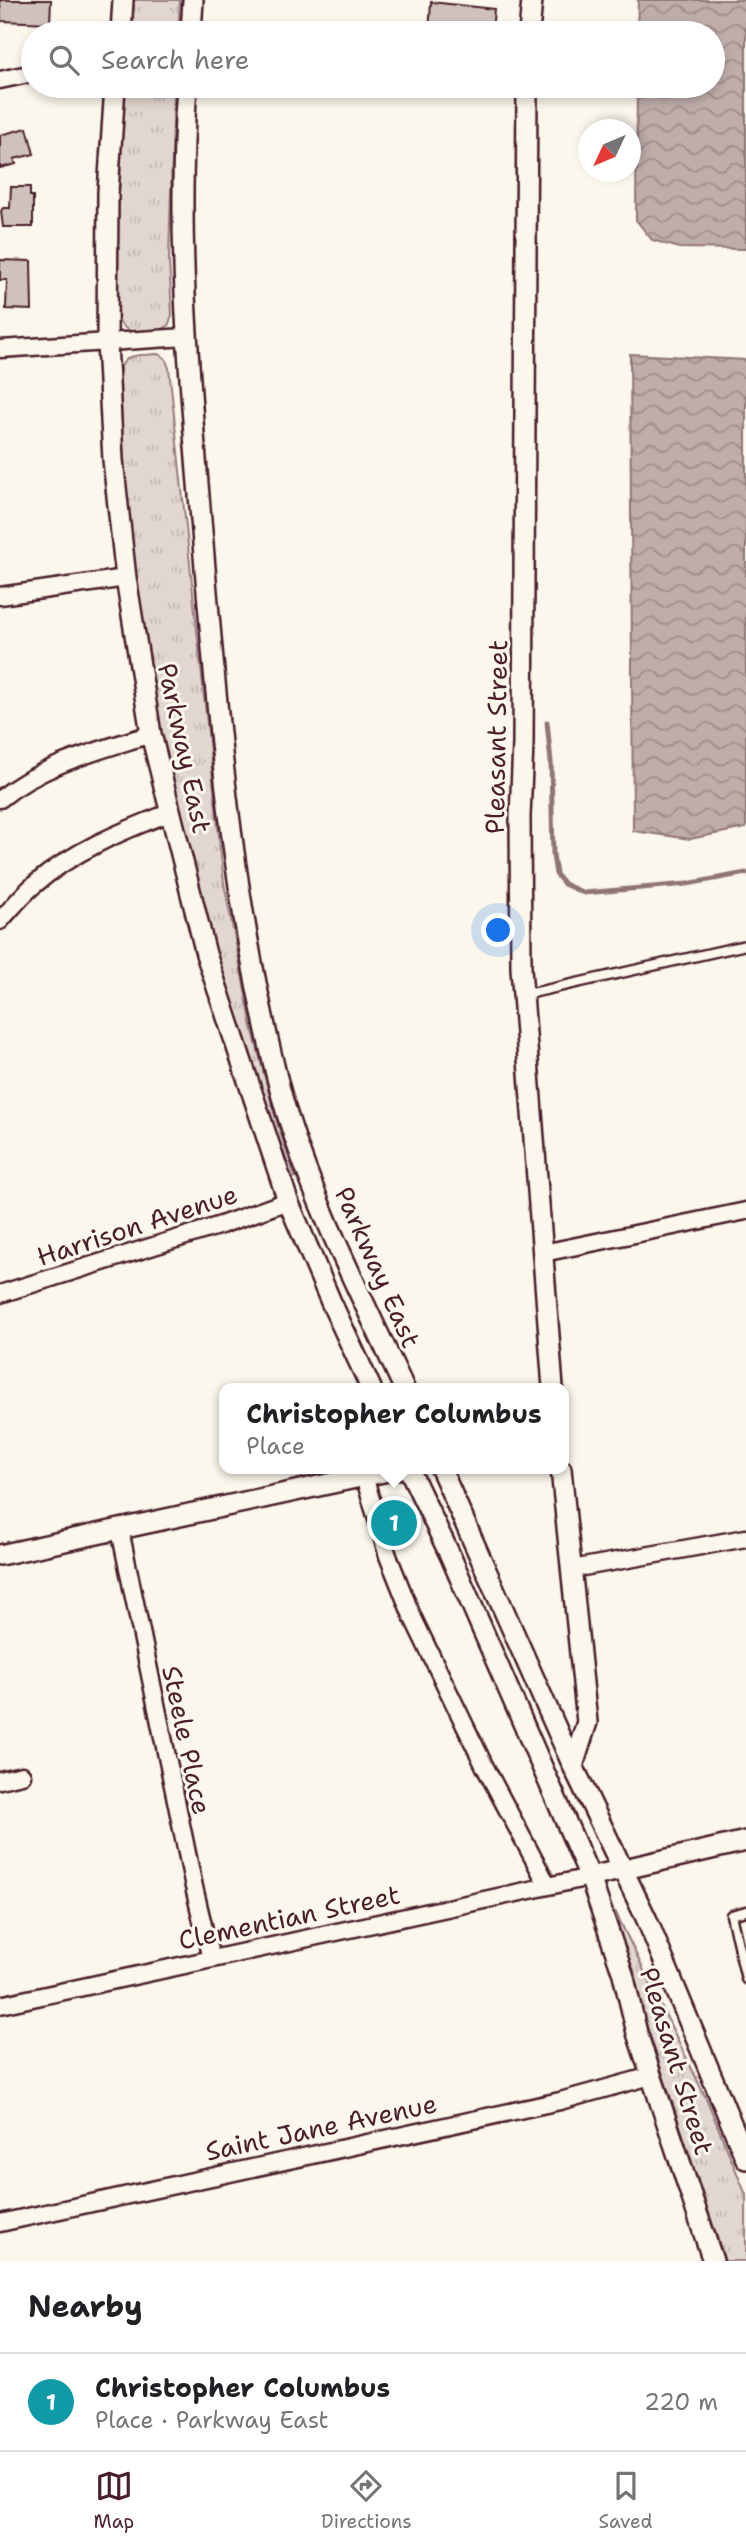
<!DOCTYPE html>
<meta charset="utf-8">
<style>
body{margin:0;font-family:"Shantell Sans",sans-serif;background:#f6f6f6;color:#202124}
.compass{position:absolute;left:578px;top:119px;width:63px;height:63px;border-radius:50%;background:#fff;box-shadow:0 4px 10px #0003;rotate:226deg}
.you{position:absolute;left:499px;top:931px;width:24px;height:24px;margin:-18px;border:5px solid #fff;border-radius:50%;background:#1a73e8;box-shadow:0 0 0 10px #1a73e833}
.badge{display:grid;place-items:center;width:46px;height:46px;border-radius:50%;background:#4a1f2b;color:#fff;font-size:23px;font-weight:700}
.pin{position:absolute;translate:-50% -50%;border:4px solid #fff;box-shadow:0 2px 7px #0006}
.popup{position:absolute;left:219px;top:1383px;width:350px;height:91px;box-sizing:border-box;display:grid;place-content:center;border-radius:14px;background:#fff;filter:drop-shadow(0 2px 5px #0005);font-size:23px;white-space:nowrap;color:#757577}
.popup b{font-size:26px;color:#202124}
.popup::after{content:'';position:absolute;left:50%;top:100%;margin-left:-14px;border:14px solid transparent;border-top-color:#fff}
.list{margin:0;padding:0;list-style:none}
h2{display:flex;justify-content:space-between;align-items:center;height:91px;margin:0;padding:0 28px;font-size:30px}
h2 small{font-size:23px;font-weight:400;color:#757577}
.list li{display:grid;grid-template-columns:46px 1fr auto;gap:21px;align-items:center;box-sizing:border-box;height:98px;padding:0 28px;border-top:2px solid #e0e0e0}
.list b{display:block;font-size:26px;white-space:nowrap}
.list p{margin:0;font-size:23px;white-space:nowrap;color:#757577}
.list em{font-size:23px;font-style:normal;color:#757577}
.icon{flex:none;width:38px;height:38px;fill:none;stroke:currentColor;stroke-width:2;stroke-linecap:round;stroke-linejoin:round}
.map{position:relative;flex:none;width:746px;height:2261px;overflow:hidden}
.search{position:absolute;background:#fff;box-shadow:0 4px 10px #0003;left:21px;right:21px;top:21px;height:77px;display:flex;align-items:center;gap:18px;box-sizing:border-box;padding:0 24px;border-radius:38px;color:#757577;font-size:26px}
.sheet{height:189px;background:#fff}
nav{display:flex;justify-content:space-around;align-items:center;box-sizing:border-box;height:98px;border-top:2px solid #e0e0e0;background:#fff;font-size:19px;color:#757577}
nav a{display:grid;justify-items:center;gap:4px}
nav .on{color:#4a1f2b}
.map>svg:first-child{display:block}
.grass{fill:url(#grass-tufts);stroke:#967b7e;stroke-width:2}
.water{fill:url(#water-waves);stroke:#907477;stroke-width:2}
.lines{fill:none;stroke-linecap:round;stroke-linejoin:round}
.stream{stroke:#907477;stroke-width:5}
.building{fill:#cfc2bc;stroke:#4a1f2b;stroke-width:2}
.service-casing{stroke:#4a1f2b;stroke-width:13}
.minor-casing{stroke:#4a1f2b;stroke-width:21}
.tertiary-casing{stroke:#4a1f2b;stroke-width:24}
.service{stroke:#fbf7ec;stroke-width:8}
.minor{stroke:#fbf7ec;stroke-width:16}
.tertiary{stroke:#fbf7ec;stroke-width:19}
.labels{text-anchor:middle;dominant-baseline:central;stroke-width:6;stroke-linejoin:round;paint-order:stroke}
.street-label{font-size:26px;fill:#4a1f2b;stroke:#fbf7ec}
</style>
<div class="map">
<svg width="746" height="2261" viewBox="0 0 746 2261">
<defs>
<pattern id="grass-tufts" width="24" height="20" patternUnits="userSpaceOnUse" patternTransform="scale(1.75)"><rect width="24" height="20" fill="#e2d7d0"/><path d="M3 7l-1-3M5 7V3M7 7l1-3M15 17l-1-3M17 17v-4M19 17l1-3" fill="none" stroke="#c3b8b3"/></pattern>
<pattern id="water-waves" width="16" height="10" patternUnits="userSpaceOnUse" patternTransform="scale(1.75)"><rect width="16" height="10" fill="#bfadaa"/><path d="M0 5q4-4 8 0t8 0" fill="none" stroke="#9d8c8b"/></pattern>
</defs>
<rect width="100%" height="100%" fill="#fbf7ec"/>
<filter id="ink" filterUnits="userSpaceOnUse"><feTurbulence type="fractalNoise" baseFrequency=".0143" numOctaves="2"/><feDisplacementMap in="SourceGraphic" scale="14" xChannelSelector="R" yChannelSelector="G"/><feConvolveMatrix kernelMatrix="1 2 1 2 8 2 1 2 1" color-interpolation-filters="sRGB"/></filter>
<g filter="url(#ink)">
<path class="grass" d="M132 0H180L178 33H129Z
M125 86H174L169 259 172 315 168 326C154 335 124 337 118 318L116 250Z
M158 354 165 358 169 368 224 883 252 1027 274 1113 295 1177 292 1179 219 965 168 777 140 612 127 507 119 373C124 351 139 356 158 354Z
M615 1911 707 2100 746 2195V2261H725L639 2002Z"/>
<path class="water" d="M638 0H746V249L679 248 652 240 636 220 637 86H713V33H637Z
M630 354 746 360V828L690 839 633 831Z"/>
<g class="lines">
<path class="stream" d="M547 722 551 762 553 855 556 874 564 884 584 893 687 884 746 873"/>
</g>
<path class="building" d="M0 0H51L50 23 1 21Z
M431 2 494 9 492 33H429Z
M27 128 34 154 14 159 16 164 0 168V135Z
M11 187H30V196H33V227H3L1 211 3 208H10Z
M0 260 31 261 32 310 6 309 7 280H0Z"/>
<g class="lines">
<g class="service-casing">
<path id="service" d="M523 995 746 945
M746 1911 731 1915 746 1979"/>
</g>
<g class="minor-casing">
<path id="minor" d="M0 80 33 73
M0 349 186 337
M0 596 126 578
M0 799C43 764 98 751 151 734
M0 921C11 909 22 895 34 885 73 851 122 831 169 813
M543 1253 746 1211
M0 1294 221 1225 288 1201
M364 1476 388 1556 412 1616 485 1767 548 1886
M120 1530 194 1887 211 1959
M572 1569 746 1538
M0 1780 22 1775
M0 2005 590 1877
M0 2223 560 2101 651 2076"/>
</g>
<g class="tertiary-casing">
<path id="tertiary" d="M121 33 123 0
M191 33 193 0
M529 33 532 0
M115 86 108 192 107 342 113 460 126 578 151 734 206 954 288 1201 331 1302 371 1388
M187 86C175 247 192 407 205 568 217 710 229 853 258 993 267 1035 275 1077 288 1117 317 1211 363 1299 404 1388
M527 86 523 744 520 817 521 968 553 1388
M409 1469 450 1555 590 1877 623 1974 637 2033 713 2261
M441 1469 573 1766 647 1920 746 2159
M561 1469 587 1722 573 1766
M0 1555 397 1469
M590 1877 746 1841"/>
</g>
<use href="#service" class="service"/>
<use href="#minor" class="minor"/>
<use href="#tertiary" class="tertiary"/>
</g>
</g>
<g class="labels">
<g class="street-label">
<text transform="translate(496 737) rotate(-89)">Pleasant Street</text>
<text transform="translate(185 748) rotate(78)">Parkway East</text>
<text transform="translate(137 1225) rotate(-18)">Harrison Avenue</text>
<text transform="translate(378 1267) rotate(66)">Parkway East</text>
<text transform="translate(187 1740) rotate(78)">Steele Place</text>
<text transform="translate(289 1917) rotate(-12)">Clementian Street</text>
<text transform="translate(677 2061) rotate(73)">Pleasant Street</text>
<text transform="translate(321 2127) rotate(-12)">Saint Jane Avenue</text>
</g>
</g>
</svg>
<svg class="compass" viewBox="-18 -18 36 36"><path d="M0-13l5 13h-10z" fill="#e53935"/><path d="M0 13l5-13h-10z" fill="#757577"/></svg>
<div class="you"></div>
<div class="pin badge" style="left:394px;top:1523px;background:#0f9aa8">1</div>
<div class="popup"><b>Christopher Columbus</b>Place</div>
<div class="search"><svg class="icon" aria-label="search" viewBox="0 0 24 24"><circle cx="10" cy="10" r="6"/><path d="M15 15l6 6"/></svg>Search here</div>
</div>
<section class="sheet">
<h2>Nearby<small></small></h2>
<ul class="list">
<li><span class="badge" style="background:#0f9aa8">1</span><div><b>Christopher Columbus</b><p>Place · Parkway East</p></div><em>220 m</em></li>
</ul>
</section>
<nav>
<a class="on"><svg class="icon" aria-label="map" viewBox="0 0 24 24"><path d="M3 6l6-2 6 2 6-2v14l-6 2-6-2-6 2zM9 4v14M15 6v14"/></svg>Map</a>
<a><svg class="icon" aria-label="directions" viewBox="0 0 24 24"><path d="M12 3l9 9-9 9-9-9zM9 14v-3h6M13 9l2 2-2 2"/></svg>Directions</a>
<a><svg class="icon" aria-label="saved" viewBox="0 0 24 24"><path d="M7 4h10v16l-5-4-5 4z"/></svg>Saved</a>
</nav>
